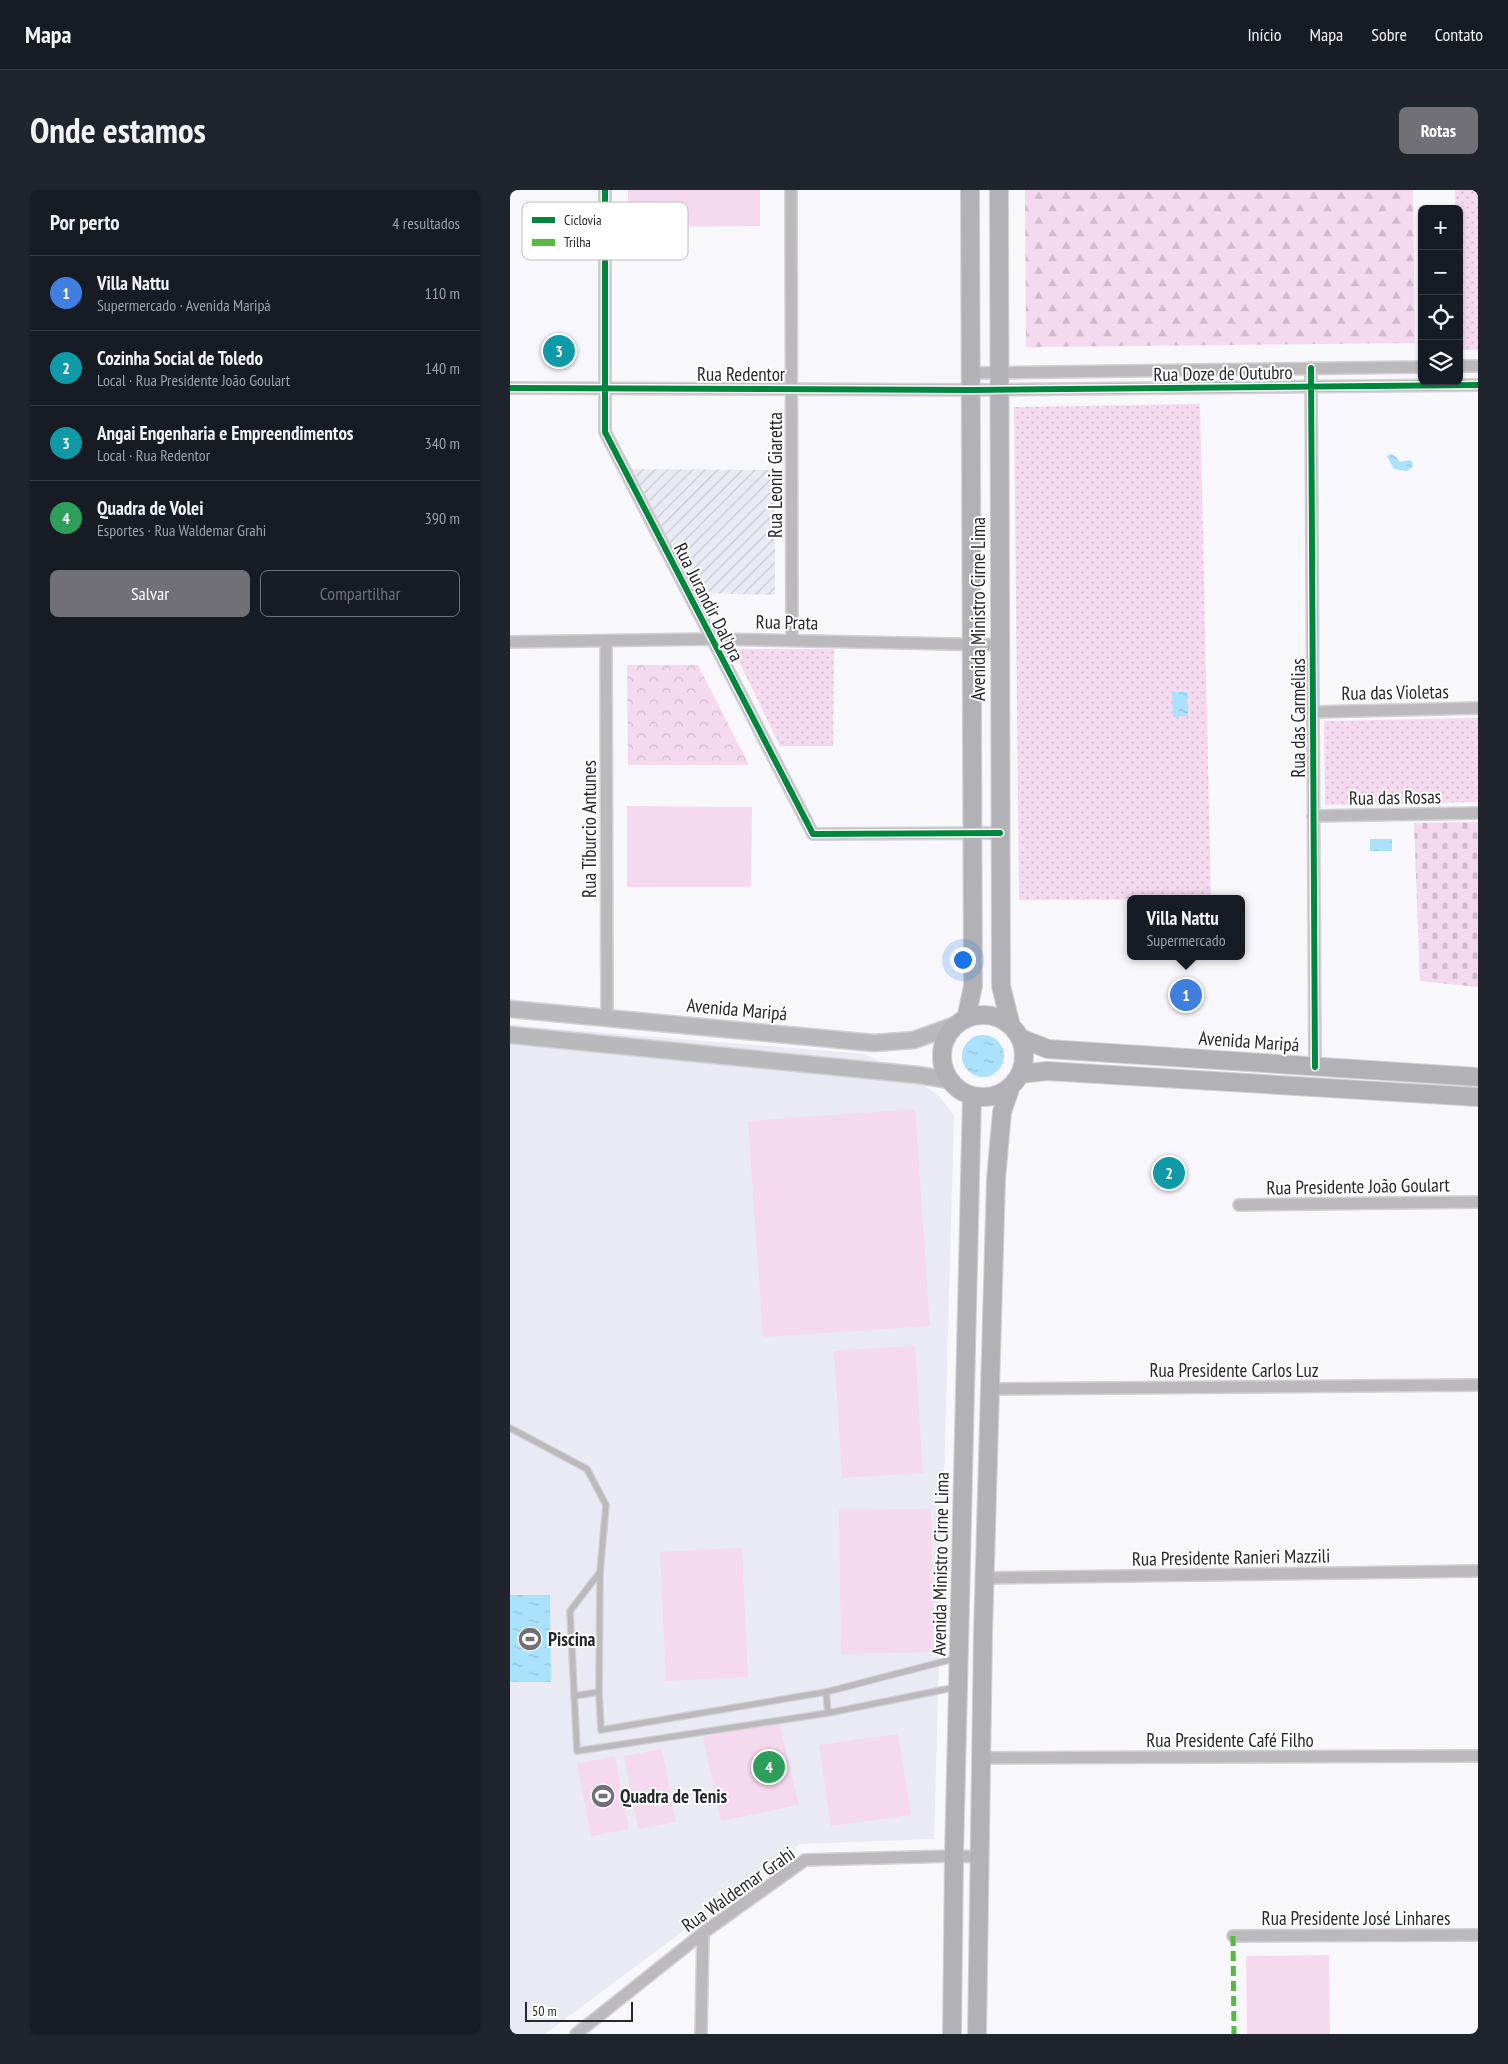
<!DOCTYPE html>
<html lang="pt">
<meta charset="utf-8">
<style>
body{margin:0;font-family:"PT Sans Narrow",sans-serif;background:#20242c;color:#f1f3f6}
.controls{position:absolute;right:15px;top:15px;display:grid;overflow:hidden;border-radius:8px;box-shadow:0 1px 4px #0004}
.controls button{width:45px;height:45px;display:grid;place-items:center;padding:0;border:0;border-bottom:1px solid #363941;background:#171b24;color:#f1f3f6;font:25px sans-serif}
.scale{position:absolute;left:15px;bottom:12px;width:108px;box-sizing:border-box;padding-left:5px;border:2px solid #27272e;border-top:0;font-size:14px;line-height:18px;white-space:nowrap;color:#27272e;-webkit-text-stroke:4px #fff;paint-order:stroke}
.you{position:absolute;left:452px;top:769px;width:18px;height:18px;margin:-12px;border:4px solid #fff;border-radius:50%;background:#1a73e8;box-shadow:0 0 0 8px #1a73e833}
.badge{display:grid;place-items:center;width:32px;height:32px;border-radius:50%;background:#707076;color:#fff;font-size:16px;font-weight:700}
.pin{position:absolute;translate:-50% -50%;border:2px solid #fff;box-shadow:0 1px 5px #0006}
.popup{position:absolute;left:617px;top:705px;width:118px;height:65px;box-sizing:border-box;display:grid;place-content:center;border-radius:8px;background:#171b24;filter:drop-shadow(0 1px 4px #0005);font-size:16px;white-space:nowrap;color:#9ea1a6}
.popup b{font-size:19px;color:#f1f3f6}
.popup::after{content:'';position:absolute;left:50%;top:100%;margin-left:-10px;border:10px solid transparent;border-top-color:#171b24}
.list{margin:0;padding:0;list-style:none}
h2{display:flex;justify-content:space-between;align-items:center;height:65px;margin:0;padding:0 20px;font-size:21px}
h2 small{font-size:16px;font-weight:400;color:#9ea1a6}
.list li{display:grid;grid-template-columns:32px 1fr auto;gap:15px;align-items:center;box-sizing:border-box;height:75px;padding:0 20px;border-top:1px solid #363941}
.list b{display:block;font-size:19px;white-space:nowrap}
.list p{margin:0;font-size:16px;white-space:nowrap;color:#9ea1a6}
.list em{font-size:16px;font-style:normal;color:#9ea1a6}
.actions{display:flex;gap:10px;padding:15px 20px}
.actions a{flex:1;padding:11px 0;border:1px solid #707076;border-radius:8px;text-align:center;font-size:18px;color:#707076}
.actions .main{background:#707076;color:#fff}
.icon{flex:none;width:28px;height:28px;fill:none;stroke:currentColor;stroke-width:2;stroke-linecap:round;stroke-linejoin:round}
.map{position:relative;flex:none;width:968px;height:1844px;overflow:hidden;border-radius:8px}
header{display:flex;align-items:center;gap:30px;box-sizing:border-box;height:70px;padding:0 25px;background:#171b24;border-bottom:1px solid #363941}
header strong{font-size:24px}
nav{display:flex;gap:28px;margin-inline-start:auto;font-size:18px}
.intro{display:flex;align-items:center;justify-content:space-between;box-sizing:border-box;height:120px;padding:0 30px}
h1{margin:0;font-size:35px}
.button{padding:12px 22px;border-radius:8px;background:#707076;color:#fff;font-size:18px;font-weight:700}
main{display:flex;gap:30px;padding:0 30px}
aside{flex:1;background:#171b24;border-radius:8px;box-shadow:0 1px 4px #0004}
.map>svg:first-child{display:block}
.built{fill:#eaeaf5}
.industrial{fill:url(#industrial-furrows)}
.grass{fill:url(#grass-dots)}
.forest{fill:url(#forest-firs)}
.cemetery{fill:url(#cemetery-stones)}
.park{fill:url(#park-crowns)}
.garden{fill:#f5d9ee}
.water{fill:url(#water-ripples)}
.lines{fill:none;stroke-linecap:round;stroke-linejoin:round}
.lane-casing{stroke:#d2d2d6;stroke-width:8}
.street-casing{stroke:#d2d2d6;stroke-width:14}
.secondary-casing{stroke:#d2d2d6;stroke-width:19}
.primary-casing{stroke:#d2d2d6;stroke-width:20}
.lane{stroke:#bbb9bc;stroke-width:5.5}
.street{stroke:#bbb9bc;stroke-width:11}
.secondary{stroke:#b9b8bb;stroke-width:16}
.primary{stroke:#b2b1b5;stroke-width:18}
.quiet{stroke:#58b947;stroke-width:5;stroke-dasharray:10 5;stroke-linecap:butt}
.cycleway-casing{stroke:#fff;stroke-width:9}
.cycleway{stroke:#00873e;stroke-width:6}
.labels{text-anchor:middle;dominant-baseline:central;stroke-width:4;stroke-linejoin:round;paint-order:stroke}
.street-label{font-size:19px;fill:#27272e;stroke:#fff}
.poi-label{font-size:19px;font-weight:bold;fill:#27272e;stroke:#fff;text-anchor:start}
.key{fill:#fff;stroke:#bebec0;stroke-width:1}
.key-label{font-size:14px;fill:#27272e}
</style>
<header>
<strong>Mapa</strong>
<nav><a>Início</a><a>Mapa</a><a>Sobre</a><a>Contato</a></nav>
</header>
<div class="intro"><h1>Onde estamos</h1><a class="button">Rotas</a></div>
<main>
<aside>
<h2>Por perto<small>4 resultados</small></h2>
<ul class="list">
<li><span class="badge" style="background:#3f7fe0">1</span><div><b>Villa Nattu</b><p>Supermercado · Avenida Maripá</p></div><em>110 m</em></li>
<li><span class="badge" style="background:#0f9aa8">2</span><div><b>Cozinha Social de Toledo</b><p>Local · Rua Presidente João Goulart</p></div><em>140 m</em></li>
<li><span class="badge" style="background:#0f9aa8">3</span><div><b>Angai Engenharia e Empreendimentos</b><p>Local · Rua Redentor</p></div><em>340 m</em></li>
<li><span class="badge" style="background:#2e9e5b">4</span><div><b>Quadra de Volei</b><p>Esportes · Rua Waldemar Grahi</p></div><em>390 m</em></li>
</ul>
<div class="actions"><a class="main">Salvar</a><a>Compartilhar</a></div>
</aside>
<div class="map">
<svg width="968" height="1844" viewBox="0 0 968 1844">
<defs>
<pattern id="industrial-furrows" width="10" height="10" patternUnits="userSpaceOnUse" patternTransform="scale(1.25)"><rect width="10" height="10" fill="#eaeaf5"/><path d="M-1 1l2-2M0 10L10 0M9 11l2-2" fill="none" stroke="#c9c9d2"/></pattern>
<pattern id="grass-dots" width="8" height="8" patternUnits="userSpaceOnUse" patternTransform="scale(1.25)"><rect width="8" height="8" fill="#f5d9ee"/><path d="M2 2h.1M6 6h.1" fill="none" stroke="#d2bacc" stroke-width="1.8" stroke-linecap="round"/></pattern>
<pattern id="forest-firs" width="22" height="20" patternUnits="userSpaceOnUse" patternTransform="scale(1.25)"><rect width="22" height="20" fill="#f5d9ee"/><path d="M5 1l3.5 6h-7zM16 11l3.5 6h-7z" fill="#d2bacc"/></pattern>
<pattern id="cemetery-stones" width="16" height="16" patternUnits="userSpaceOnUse" patternTransform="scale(1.25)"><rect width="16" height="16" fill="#f5d9ee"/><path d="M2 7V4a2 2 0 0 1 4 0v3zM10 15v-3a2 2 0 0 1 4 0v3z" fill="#d2bacc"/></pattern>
<pattern id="park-crowns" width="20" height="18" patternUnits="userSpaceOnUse" patternTransform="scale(1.25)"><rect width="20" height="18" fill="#f5d9ee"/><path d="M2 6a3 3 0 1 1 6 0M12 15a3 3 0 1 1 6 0" fill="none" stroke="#d2bacc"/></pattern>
<pattern id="water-ripples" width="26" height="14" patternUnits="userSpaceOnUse" patternTransform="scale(1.25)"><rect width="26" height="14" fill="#aae1fb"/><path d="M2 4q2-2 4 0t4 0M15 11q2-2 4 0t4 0" fill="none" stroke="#92c1d7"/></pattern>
</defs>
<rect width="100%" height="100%" fill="#f7f7fc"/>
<path class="built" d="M0 835 355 864 398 885 429 906 444 925 424 1649 290 1654 35 1844H0Z"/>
<path class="industrial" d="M122 279 265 280V405L186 403Z"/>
<path class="grass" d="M945 0H968V160H949V19H945Z
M690 214 701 709 509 710 504 217Z
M223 459H324L323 556H270Z
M968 528V612L815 615 814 531Z"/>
<path class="forest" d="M515 0H903L905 153 516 157Z"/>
<path class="cemetery" d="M968 632V797L910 791 904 633Z"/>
<path class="park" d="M117 475H188L239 575H118Z"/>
<path class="garden" d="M118 0H250V36L118 37Z
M117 616 242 617 241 697H117Z
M405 919 420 1136 253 1147 238 931Z
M405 1156 413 1283 332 1288 324 1161Z
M421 1319 424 1462 331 1464 329 1320Z
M232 1358 238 1487 156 1491 150 1362Z
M269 1531 289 1615 211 1631 193 1547Z
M388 1544 401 1625 321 1636 309 1555Z
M152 1559 166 1632 128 1639 114 1566Z
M105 1566 119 1639 81 1646 67 1574Z
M819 1765 820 1844H737L736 1766Z"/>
<path class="water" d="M881 264 885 266 890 272 900 270 903 273 902 277 897 281 884 279 877 266Z
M662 502H677L678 526 663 527Z
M860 649H882V661H860Z
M452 866a21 21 0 1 1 42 0a21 21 0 1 1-42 0Z
M0 1405H40L41 1492H0Z"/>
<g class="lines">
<g class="lane-casing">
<path id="lane" d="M0 1238 77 1279 96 1315 90 1382
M447 1468 316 1502 91 1540 89 1502 90 1382 60 1421 67 1561 318 1523 447 1497
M316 1502 318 1523
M64 1506 89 1502"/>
</g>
<g class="street-casing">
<path id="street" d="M95 0V242L303 644 490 643
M281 0 282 450
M949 176H968
M801 178 805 877
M462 183 912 177
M0 198 462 200 968 195
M96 451 97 828
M0 452 201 449 489 455
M803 522 968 518
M803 626 968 623
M729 1015 968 1012
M481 1199 968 1195
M475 1388 968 1381
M472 1568 968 1566
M723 1746 968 1745
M66 1844 193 1743 295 1670 444 1666 471 1667
M191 1844 193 1743"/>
</g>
<g class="secondary-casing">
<path id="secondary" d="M0 819 364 853 404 850 448 834
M0 845 408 885 440 890"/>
</g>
<g class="primary-casing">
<path id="primary" d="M489 0 491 796 501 836
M432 866a41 41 0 1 1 82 0a41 41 0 1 1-82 0Z
M456 829 463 796 460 0
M510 848 538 859 968 887
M510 884 537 881 968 907
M442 1844 444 1666 462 906
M467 1844 473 1443 486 989 492 922 501 896"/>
</g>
<use href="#lane" class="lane"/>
<use href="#street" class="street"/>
<use href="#secondary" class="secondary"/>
<use href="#primary" class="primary"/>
<path class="quiet" d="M723 1746 724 1844"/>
<g class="cycleway-casing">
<path id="cycleway" d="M95 0V242L303 644 490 643
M801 178 805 877
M0 198 462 200 968 195"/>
</g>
<use href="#cycleway" class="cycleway"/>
</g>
<defs>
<g id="stadium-disc" transform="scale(1.25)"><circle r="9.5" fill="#707076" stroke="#fff"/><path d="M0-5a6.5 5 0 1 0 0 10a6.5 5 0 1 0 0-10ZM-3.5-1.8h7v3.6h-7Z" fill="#fff"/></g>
</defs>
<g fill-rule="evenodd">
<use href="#stadium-disc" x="20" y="1449"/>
<use href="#stadium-disc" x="93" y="1606"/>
</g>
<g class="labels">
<g class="street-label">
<text transform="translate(713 183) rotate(-1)">Rua Doze de Outubro</text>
<text x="231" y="184">Rua Redentor</text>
<text transform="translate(265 285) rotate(-90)">Rua Leonir Giaretta</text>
<text transform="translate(199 412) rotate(63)">Rua Jurandir Dal'pra</text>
<text transform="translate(468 419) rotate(-90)">Avenida Ministro Cirne Lima</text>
<text transform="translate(277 432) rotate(1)">Rua Prata</text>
<text transform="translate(885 502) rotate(-1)">Rua das Violetas</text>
<text transform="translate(788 528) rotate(-90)">Rua das Carmélias</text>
<text transform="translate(885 607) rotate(-1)">Rua das Rosas</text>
<text transform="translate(79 639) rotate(-90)">Rua Tíburcio Antunes</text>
<text transform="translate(227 819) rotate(5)">Avenida Maripá</text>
<text transform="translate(739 851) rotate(4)">Avenida Maripá</text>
<text transform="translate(848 996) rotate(-1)">Rua Presidente João Goulart</text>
<text x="724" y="1180">Rua Presidente Carlos Luz</text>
<text transform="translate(721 1367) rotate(-1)">Rua Presidente Ranieri Mazzili</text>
<text transform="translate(430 1374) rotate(-89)">Avenida Ministro Cirne Lima</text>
<text x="720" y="1550">Rua Presidente Café Filho</text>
<text transform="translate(228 1699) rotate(-35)">Rua Waldemar Grahi</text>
<text x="846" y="1728">Rua Presidente José Linhares</text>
</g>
<g class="poi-label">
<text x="38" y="1449">Piscina</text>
<text x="110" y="1606">Quadra de Tenis</text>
</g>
</g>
<rect x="12" y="12" width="166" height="58" rx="8" class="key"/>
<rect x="22" y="27" width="23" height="6" fill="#00873e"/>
<rect x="22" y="49" width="23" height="7" fill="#58b947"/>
<g class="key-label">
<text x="54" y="35">Ciclovia</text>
<text x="54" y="57">Trilha</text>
</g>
</svg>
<div class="controls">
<button>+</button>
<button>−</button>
<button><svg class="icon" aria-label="locate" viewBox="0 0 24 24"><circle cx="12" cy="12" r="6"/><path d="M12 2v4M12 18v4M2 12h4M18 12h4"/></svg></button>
<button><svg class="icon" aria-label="layers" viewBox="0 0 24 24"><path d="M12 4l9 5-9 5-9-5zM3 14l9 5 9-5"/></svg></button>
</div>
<div class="scale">50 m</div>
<div class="you"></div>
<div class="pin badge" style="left:676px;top:805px;background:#3f7fe0">1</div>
<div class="popup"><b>Villa Nattu</b>Supermercado</div>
<div class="pin badge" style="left:659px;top:983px;background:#0f9aa8">2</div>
<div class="pin badge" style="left:49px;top:161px;background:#0f9aa8">3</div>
<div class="pin badge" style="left:259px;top:1577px;background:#2e9e5b">4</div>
</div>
</main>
